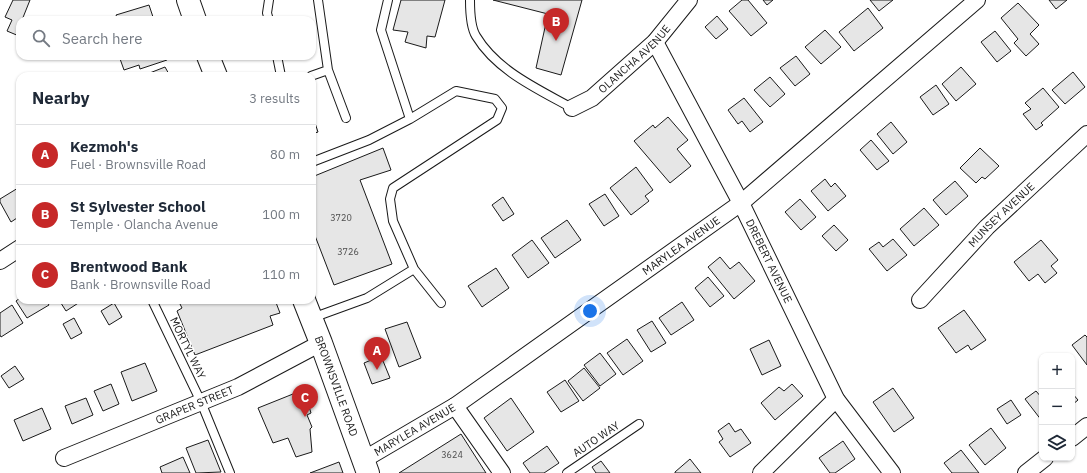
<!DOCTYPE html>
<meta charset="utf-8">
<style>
body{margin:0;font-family:"IBM Plex Sans",sans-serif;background:#f2f2f3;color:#1f2937}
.controls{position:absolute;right:12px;bottom:12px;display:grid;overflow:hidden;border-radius:8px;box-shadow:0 1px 3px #0004}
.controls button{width:36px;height:36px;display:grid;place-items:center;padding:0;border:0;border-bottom:1px solid #e0e1e3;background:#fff;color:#1f2937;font:20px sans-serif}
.you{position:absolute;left:590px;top:311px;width:14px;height:14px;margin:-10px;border:3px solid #fff;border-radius:50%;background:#1a73e8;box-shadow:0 0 0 6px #1a73e833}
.badge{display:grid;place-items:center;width:26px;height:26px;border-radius:50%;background:#c62828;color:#fff;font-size:13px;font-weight:700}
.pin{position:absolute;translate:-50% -33px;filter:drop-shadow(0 1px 2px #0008)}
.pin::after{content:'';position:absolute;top:21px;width:14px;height:12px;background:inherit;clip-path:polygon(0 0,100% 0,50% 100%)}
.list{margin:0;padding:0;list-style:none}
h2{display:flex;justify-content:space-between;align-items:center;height:52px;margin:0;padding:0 16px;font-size:17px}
h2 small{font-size:13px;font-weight:400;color:#747a83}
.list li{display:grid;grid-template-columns:26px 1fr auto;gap:12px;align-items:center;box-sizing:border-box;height:60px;padding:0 16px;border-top:1px solid #e0e1e3}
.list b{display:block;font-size:15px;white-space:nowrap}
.list p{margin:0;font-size:13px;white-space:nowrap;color:#747a83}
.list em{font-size:13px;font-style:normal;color:#747a83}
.icon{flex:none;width:22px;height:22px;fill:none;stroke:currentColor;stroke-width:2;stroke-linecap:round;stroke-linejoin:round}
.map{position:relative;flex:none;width:1087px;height:473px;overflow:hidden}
.search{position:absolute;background:#fff;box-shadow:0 1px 3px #0004;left:16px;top:16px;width:300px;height:44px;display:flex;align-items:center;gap:10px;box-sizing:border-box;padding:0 14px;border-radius:12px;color:#747a83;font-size:15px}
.panel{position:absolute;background:#fff;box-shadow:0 1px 3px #0004;left:16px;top:72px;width:300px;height:232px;border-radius:12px}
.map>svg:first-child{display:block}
.building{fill:#e6e6e6;stroke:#1a1a1a}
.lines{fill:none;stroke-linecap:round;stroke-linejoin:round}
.lane-casing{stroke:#1a1a1a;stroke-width:10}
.street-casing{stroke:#1a1a1a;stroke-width:18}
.secondary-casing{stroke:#1a1a1a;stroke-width:24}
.lane{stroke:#fff;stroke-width:8}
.street{stroke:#fff;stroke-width:16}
.secondary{stroke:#fff;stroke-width:22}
.labels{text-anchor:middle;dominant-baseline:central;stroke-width:3;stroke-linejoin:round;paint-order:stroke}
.number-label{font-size:9px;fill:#4d4d4d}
.street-label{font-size:11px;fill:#1a1a1a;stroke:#fff}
</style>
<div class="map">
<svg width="1087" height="473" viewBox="0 0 1087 473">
<rect width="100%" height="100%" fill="#fff"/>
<path class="building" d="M13 0H30L22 20H20L19 36 7 31 12 20 5 17Z
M401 0H445L435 37 427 36 426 48 405 42 408 32 393 30Z
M493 0H582L561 75 536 68 548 14Z
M742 0H748L767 23 751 36 729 11Z
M763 0H773L767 5Z
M870 0H893L879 11Z
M1049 0H1067L1056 9Z
M1018 3 1039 25 1030 34 1039 44 1026 56 1014 43 1018 39 1001 18Z
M149 5 154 20H118L116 15Z
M868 8 883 28 854 51 839 32Z
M717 16 728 29 716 39 705 27Z
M825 30 841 47 821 64 805 47Z
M995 31 1011 51 997 62 981 42Z
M119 56H165L167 60 140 69 139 65 124 70Z
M796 56 810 74 795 86 780 68Z
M165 67 170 76H142Z
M961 67 976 84 956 101 942 84Z
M1073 72 1085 87 1065 104 1052 90Z
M770 77 785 94 770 107 754 90Z
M936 85 949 104 933 115 920 97Z
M1043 88 1059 107 1041 123 1043 125 1036 130 1023 114 1031 109 1025 103Z
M744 98 763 122 750 132 742 121 738 124 728 110Z
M312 114 318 132 312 134Z
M668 117 688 140 677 149 691 166 670 183 634 141 653 125 655 128Z
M891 122 907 142 893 154 877 134Z
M871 140 889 161 877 170 860 150Z
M383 148 391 170 360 180 392 264 334 285 312 228V177Z
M980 148 999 166 985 179 982 177 976 183 960 168Z
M636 167 653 190 645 196 649 201 631 215 610 188Z
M825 179 831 187 835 183 846 196 828 211 811 191Z
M955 181 968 196 946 215 933 200Z
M18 188 20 192V216L11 222 0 202V199Z
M605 194 619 216 604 226 589 204Z
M503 197 514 214 503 221 492 205Z
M800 199 816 217 801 230 785 212Z
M924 208 939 225 914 246 900 229Z
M567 220 581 240 555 258 541 238Z
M834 225 848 240 836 251 822 236Z
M893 239 907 255 887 271 869 249 879 242 883 247Z
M532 240 549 263 528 278 512 255Z
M1041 240 1058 260 1051 266 1057 273 1045 283 1038 274 1029 281 1014 262Z
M720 257 730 269 739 262 755 281 734 299 708 267Z
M496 268 509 288 482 307 468 286Z
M708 277 724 296 710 307 695 288Z
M20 298V300H46L49 305 27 318 16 301Z
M59 300H83L66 311Z
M178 300H275L280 313 270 316 273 325 195 355 177 311 182 308Z
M682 302 694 320 671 335 659 318Z
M114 303 122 317 109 325 101 311Z
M12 305 23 323 1 337 0 335V313Z
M964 310 986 340 971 350 968 345 956 353 938 328Z
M74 318 82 333 71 339 63 324Z
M652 321 666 343 651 352 637 330Z
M407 322 421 358 399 367 385 329Z
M1085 335 1087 337V365L1072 345Z
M627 339 643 361 623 375 607 353Z
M769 340 781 366 762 375 750 349Z
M600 353 616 374 600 386 584 365Z
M381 356 390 378 372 384 364 363Z
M145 363 157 391 132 401 121 372Z
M15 366 24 379 9 388 1 376Z
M584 368 600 388 583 401 568 381Z
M565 380 579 401 561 412 547 392Z
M111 384 119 404 103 411 94 391Z
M792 384 803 396 775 420 761 403 779 387 784 391Z
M893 388 914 418 894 432 873 402Z
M1036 391 1042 398V421L1025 399Z
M298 392 303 405 308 403 311 413 307 415 312 427 310 429 312 452 296 457 288 438 273 443 258 408Z
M1072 393 1078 400 1072 405Z
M86 398 93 415 72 424 65 406Z
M511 398 534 432 507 451 484 418Z
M1011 400 1021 415 1007 424 997 409Z
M42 408 51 429 23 441 14 420Z
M729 423 735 432 741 429 751 443 730 457 719 442 723 439 718 431Z
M991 428 1006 448 985 465 969 445Z
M461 434 486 473H399Z
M208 440 221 472 196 473 186 448Z
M843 441 855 459 835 473H830L819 458Z
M547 446 559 463 544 473H530L523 463Z
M961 450 979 473H952L944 463Z
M183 457 190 473H162L160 467Z
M690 459 701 473H675V472Z
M601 461 610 473H596L592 467Z
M339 462 343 473H310Z"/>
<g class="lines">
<g class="lane-casing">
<path id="lane" d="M318 0 328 70 346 118
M470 0C470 10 471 28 476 36 497 71 538 89 572 108
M269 20 267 13 269 0
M277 56 281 76
M311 76 328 70
M410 119 456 91 495 99 502 108 497 120 393 188 390 199 393 221 414 269 441 303
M312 162 369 140 410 119 381 30 388 0
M152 300 201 402 230 473
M312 318 367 298 414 269
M567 473 639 424"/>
</g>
<g class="street-casing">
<g id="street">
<path id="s1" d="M655 42 741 203 836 399 892 473"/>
<path id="s2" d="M572 108 592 98 655 42 689 0"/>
<path d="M0 261 20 248"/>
<path id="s3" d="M920 300 987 227 1087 134"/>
<path d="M455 406 502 473"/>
<path d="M1072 438 1087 426"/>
<path id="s4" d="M64 458 238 387 321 343"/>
<path id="s5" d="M363 460 455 406 741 203 977 0"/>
<path d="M761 473 836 399"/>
<path d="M1026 473 1045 458"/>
</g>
</g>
<g class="secondary-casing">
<g id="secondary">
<path d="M188 0 195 20"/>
<path d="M208 56 216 76"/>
<path id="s6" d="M304 300 321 343 368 473"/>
</g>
</g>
<use href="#lane" class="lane"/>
<use href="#street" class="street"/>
<use href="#secondary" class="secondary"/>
</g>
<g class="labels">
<g class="number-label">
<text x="341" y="217">3720</text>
<text x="348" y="251">3726</text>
<text x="452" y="454">3624</text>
</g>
<g class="street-label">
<text stroke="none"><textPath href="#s2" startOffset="80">OLANCHA AVENUE</textPath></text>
<text stroke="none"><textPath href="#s3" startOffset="118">MUNSEY AVENUE</textPath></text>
<text stroke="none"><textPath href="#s5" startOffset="384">MARYLEA AVENUE</textPath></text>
<text stroke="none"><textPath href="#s1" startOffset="247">DREBERT AVENUE</textPath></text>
<text transform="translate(188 348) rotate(64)">MORTYL WAY</text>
<text stroke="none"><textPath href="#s6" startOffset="92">BROWNSVILLE ROAD</textPath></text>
<text stroke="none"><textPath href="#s4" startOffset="141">GRAPER STREET</textPath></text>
<text stroke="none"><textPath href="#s5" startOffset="60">MARYLEA AVENUE</textPath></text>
<text transform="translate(596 439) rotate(-34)">AUTO WAY</text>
</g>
</g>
</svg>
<div class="controls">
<button>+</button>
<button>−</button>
<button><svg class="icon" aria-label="layers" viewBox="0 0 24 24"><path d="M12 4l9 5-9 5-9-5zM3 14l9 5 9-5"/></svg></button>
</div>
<div class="you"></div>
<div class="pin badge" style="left:377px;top:370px">A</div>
<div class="pin badge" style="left:556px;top:41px">B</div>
<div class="pin badge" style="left:305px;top:417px">C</div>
<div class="search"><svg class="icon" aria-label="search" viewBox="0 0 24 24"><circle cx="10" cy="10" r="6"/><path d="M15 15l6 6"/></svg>Search here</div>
<section class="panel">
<h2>Nearby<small>3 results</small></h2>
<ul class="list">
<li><span class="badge">A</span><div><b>Kezmoh's</b><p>Fuel · Brownsville Road</p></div><em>80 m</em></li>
<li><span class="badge">B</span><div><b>St Sylvester School</b><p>Temple · Olancha Avenue</p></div><em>100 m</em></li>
<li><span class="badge">C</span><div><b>Brentwood Bank</b><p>Bank · Brownsville Road</p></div><em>110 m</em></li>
</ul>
</section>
</div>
